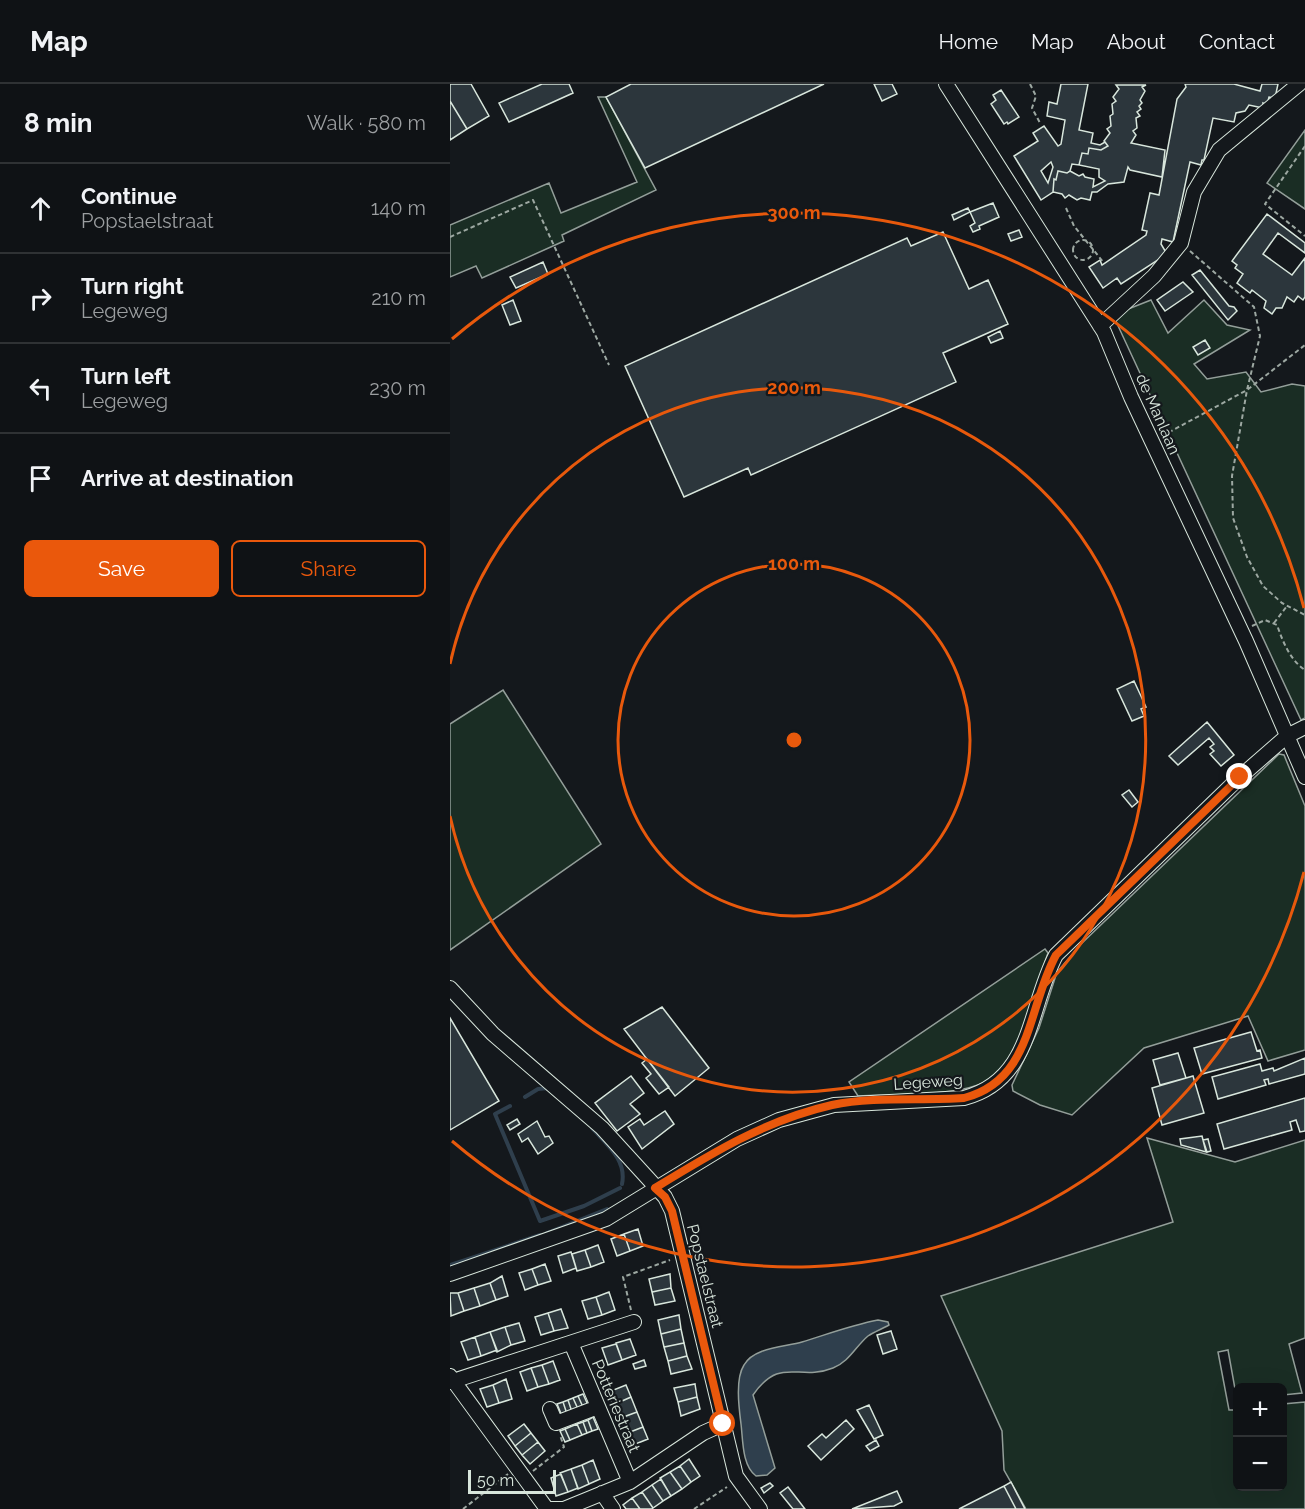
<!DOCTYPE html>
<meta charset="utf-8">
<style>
body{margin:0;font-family:Raleway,sans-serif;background:#1d2022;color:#f1f3f6}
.controls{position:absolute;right:18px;bottom:18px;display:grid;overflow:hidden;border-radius:9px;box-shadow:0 6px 24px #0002}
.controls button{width:54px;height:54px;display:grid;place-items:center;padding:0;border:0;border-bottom:2px solid #2f3234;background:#0f1215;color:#f1f3f6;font:30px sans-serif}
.scale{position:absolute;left:18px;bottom:15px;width:88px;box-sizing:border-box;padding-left:6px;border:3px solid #d8e6dc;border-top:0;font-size:16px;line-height:21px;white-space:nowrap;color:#d8e6dc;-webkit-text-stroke:4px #14181c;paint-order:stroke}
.stop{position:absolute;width:18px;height:18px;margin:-14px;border:4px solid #ea580c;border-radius:50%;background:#fff}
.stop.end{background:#ea580c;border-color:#fff;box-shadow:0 2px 6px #0008}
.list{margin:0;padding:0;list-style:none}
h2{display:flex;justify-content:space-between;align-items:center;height:78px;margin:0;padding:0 24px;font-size:26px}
h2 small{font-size:20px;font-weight:400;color:#9b9ea0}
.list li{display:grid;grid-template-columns:39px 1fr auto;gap:18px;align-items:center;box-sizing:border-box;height:90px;padding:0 24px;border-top:2px solid #2f3234}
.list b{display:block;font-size:22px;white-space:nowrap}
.list p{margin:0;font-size:20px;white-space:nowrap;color:#9b9ea0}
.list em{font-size:20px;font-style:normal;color:#9b9ea0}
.actions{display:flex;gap:12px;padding:18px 24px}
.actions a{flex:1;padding:14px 0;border:2px solid #ea580c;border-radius:9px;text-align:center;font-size:21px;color:#ea580c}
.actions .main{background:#ea580c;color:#fff}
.icon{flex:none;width:33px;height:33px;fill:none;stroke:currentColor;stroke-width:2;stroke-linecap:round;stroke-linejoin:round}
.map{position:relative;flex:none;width:855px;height:1425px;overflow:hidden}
header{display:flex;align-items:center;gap:36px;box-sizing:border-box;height:84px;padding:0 30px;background:#0f1215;border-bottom:2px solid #2f3234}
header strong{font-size:28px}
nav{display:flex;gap:33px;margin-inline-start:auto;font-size:21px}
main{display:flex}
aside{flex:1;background:#0f1215}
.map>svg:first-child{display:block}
.green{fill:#1a2d24;stroke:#939e99;stroke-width:1.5}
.water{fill:#2f3f4d;stroke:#939e99;stroke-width:1.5}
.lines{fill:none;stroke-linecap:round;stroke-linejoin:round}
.stream{stroke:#2f3f4d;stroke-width:4}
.building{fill:#2c363c;stroke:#d8e6dc;stroke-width:1.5;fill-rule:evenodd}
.minor-casing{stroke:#d8e6dc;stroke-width:16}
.path{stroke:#9da8a2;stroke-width:2;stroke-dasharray:4.5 3;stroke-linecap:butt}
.minor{stroke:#14181c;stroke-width:14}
.route{stroke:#ea580c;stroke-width:8}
.ring{fill:none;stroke:#e8590c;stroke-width:3}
.labels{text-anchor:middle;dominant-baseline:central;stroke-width:4.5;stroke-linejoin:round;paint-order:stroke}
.street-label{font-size:16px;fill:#d8e6dc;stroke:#14181c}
.centre{fill:#e8590c;stroke:#14181c;stroke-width:3}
.ring-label{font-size:18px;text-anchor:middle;font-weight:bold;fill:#e8590c;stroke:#14181c;stroke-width:4.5;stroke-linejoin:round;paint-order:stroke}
</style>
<header>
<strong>Map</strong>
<nav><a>Home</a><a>Map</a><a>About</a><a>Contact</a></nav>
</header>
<main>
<aside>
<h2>8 min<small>Walk · 580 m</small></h2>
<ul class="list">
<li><svg class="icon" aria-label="ahead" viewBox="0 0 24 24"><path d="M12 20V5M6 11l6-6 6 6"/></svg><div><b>Continue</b><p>Popstaelstraat</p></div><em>140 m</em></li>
<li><svg class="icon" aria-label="right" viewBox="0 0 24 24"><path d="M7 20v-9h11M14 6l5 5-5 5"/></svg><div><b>Turn right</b><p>Legeweg</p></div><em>210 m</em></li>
<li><svg class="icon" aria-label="left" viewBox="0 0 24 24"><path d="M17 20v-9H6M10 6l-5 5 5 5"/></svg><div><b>Turn left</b><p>Legeweg</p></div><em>230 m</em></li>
<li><svg class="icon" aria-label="arrive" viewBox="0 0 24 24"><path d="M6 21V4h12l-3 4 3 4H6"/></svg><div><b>Arrive at destination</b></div></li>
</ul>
<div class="actions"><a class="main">Save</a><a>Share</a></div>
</aside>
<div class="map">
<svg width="855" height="1425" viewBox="0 0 855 1425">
<rect width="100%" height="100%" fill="#14181c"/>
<path class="green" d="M148 13H156L206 106 112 151 114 157 32 194 26 182 0 193V141L99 99 111 129 187 98Z
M855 46V125L817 99Z
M701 216 718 249 754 216 777 241 800 246 744 280 757 295 796 288 811 308 842 300 855 302V634L851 636 663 231Z
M53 606 151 760 0 866V640Z
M829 670 834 671 855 722V966L818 977 798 932 694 964 622 1031 590 1021 563 1007 562 1001 589 944 607 888 631 860Z
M595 865 598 869C588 897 573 965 554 985 527 1016 448 1009 408 1012L399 998Z
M697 1054 785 1078 855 1056V1254L839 1260 852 1309 833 1311 832 1304H788L787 1316 778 1266 768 1268 779 1326H787L788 1402H832L833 1320 855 1318V1425H576L554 1386 552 1347 491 1212 723 1138Z"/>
<path class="water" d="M428 1236 438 1238 439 1241C432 1245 424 1248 418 1252 406 1262 399 1278 383 1284 348 1298 331 1271 303 1311L325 1384 317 1391 306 1392C292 1382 293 1356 291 1340 289 1324 285 1295 294 1281 304 1263 335 1263 352 1258 378 1250 402 1241 428 1236Z"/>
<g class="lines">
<path class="stream" d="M75 1013 88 1005 99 1004
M60 1022 45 1030 90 1137 134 1122 170 1104
M142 1044C157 1061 177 1076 172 1100
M97 1149 157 1125
M0 1181 90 1151"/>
</g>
<path class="building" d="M0 0H21L39 32 17 45 0 17Z
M92 0H119L123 9 59 38 49 19Z
M181 0H374L195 84 156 13Z
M424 0H442L447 10 432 17Z
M611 0H638L629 46 643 49 641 59 650 61 655 58 658 62 651 66 639 64 638 70 632 69 629 81 622 80 620 87 617 89 608 87 606 96 604 95 603 108 591 116 564 72 588 57 583 49 594 42 608 62 611 60 615 36 597 32 599 18 607 20ZM601 78 603 83 598 99 591 87Z
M735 0H784L810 7 812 0H828L825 14 819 13 817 21 813 19V24L799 21 795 27 786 29 784 38 763 34 754 76H752L751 81 740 78 723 158 712 155 711 160 717 170 671 200 667 194 653 204 639 183 650 176 652 181 696 151 697 147 692 146 700 109 709 111 727 15 736 3Z
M666 1H696L692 3 695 7 690 16 692 19 689 22 691 25 687 28 690 32 686 34 687 44 683 47 686 51 681 59 715 66 712 93 680 86 678 83 674 98 658 100 647 108H642L640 116 631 114 627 116 619 111 615 114 612 110 603 108 604 95 606 96 608 87 617 89 620 87 629 92 633 90 635 93 644 95 643 103 655 97 649 93V85L629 81 632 69 638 70 639 64 651 66 658 62 654 57 660 49 657 45 661 42 660 32 663 30 662 20 666 17 663 13 669 5Z
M551 6 569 33 558 40 557 38 554 40 541 20 546 16 543 11Z
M0 17 17 45 0 56Z
M543 119 549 133 529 142 530 145 523 148 520 142 525 139 520 128Z
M518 124 520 128 504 136 502 131Z
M817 130 855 159V169L828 149 813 170 842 191 855 174V213L853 216 848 212 844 218 837 213 832 224H826L822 230 814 224 816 217 802 206 800 209 787 199 793 190 785 184 787 181 782 177Z
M569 146 572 153 561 157 558 150Z
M493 148 519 205 538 196 558 240 493 269 506 298 301 391 298 384 234 413 175 282 457 154 461 162Z
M93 178 98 190 66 204 60 193Z
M750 186 779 222 784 223 787 227 778 236 742 191Z
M733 198 743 208 715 227 707 216Z
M63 216 71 237 60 241 52 221Z
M550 247 553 254 541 259 538 253Z
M755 256 760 264 748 271 743 263Z
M684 597 696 623 691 625 694 632 682 637 667 605Z
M757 638 784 671 771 682 760 670 764 667 760 663 764 660 759 654 728 681 719 672Z
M679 706 688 718 682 723 672 711Z
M212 923 259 984 225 1012 174 945Z
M0 934 49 1017 0 1046Z
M801 948 807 967 810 966 812 974 752 990 744 964Z
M728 969 736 994 710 1001 703 976Z
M855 974V990L819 1000 818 995 814 996 816 1001 768 1015 762 993 810 980 812 987 823 984 824 987Z
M197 975 219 1003 209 1010 196 994 201 990 192 979Z
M181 992 194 1009 180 1020 190 1030 167 1047 145 1019Z
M743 992 754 1029 712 1041 702 1004Z
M855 1014V1047L850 1048 846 1036 840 1038 842 1046 774 1065 767 1040Z
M215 1027 224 1040 192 1065 178 1043 190 1035 194 1041Z
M67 1035 70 1040 60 1046 57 1041Z
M87 1037 95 1053 99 1052 103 1059 88 1070 78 1054 72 1058 68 1050Z
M752 1052 756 1068 731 1061 730 1055Z
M758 1055 761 1067 757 1068 753 1056Z
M188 1145 193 1162 180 1167 174 1150Z
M174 1150 180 1167 167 1172 161 1155Z
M148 1161 154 1178 141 1183 135 1166Z
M135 1166 141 1183 127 1187 122 1170Z
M121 1168 126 1184 113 1189 108 1172Z
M95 1180 101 1197 88 1201 82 1185Z
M82 1185 88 1201 75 1206 69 1189Z
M220 1190 221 1204 202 1208 199 1195Z
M52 1192 58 1212 46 1216 40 1199Z
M40 1199 46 1216 30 1222 24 1204Z
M24 1204 30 1222 14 1227 8 1209Z
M221 1204 225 1217 205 1221 202 1208Z
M159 1208 165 1226 152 1231 146 1213Z
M0 1209H8L14 1227 1 1232Z
M146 1213 152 1231 138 1235 132 1217Z
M111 1225 118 1244 104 1247 98 1229Z
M98 1229 104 1247 91 1251 85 1233Z
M229 1231 231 1245 211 1250 208 1236Z
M69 1239 75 1257 61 1261 55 1243Z
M55 1243 61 1261 47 1268 40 1248Z
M231 1245 234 1259 214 1263 211 1250Z
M441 1247 447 1265 433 1270 427 1251Z
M40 1248 47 1266 31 1272 25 1253Z
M25 1253 31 1272 18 1276 11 1258Z
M180 1255 186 1271 172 1276 166 1259Z
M234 1259 237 1272 218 1277 214 1263Z
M166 1260 172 1276 158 1281 152 1264Z
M237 1272 242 1285 221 1290 218 1277Z
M194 1276 196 1282 185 1285 183 1280Z
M103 1277 110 1296 99 1300 92 1281Z
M92 1281 99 1300 88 1303 81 1284Z
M81 1284 88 1303 77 1307 70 1288Z
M56 1295 62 1315 49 1319 43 1301Z
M245 1300 247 1313 228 1318 224 1304Z
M43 1301 49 1319 37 1323 30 1305Z
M176 1301 181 1313 163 1321 156 1309Z
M133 1310 138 1321 133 1323 128 1312Z
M128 1312 133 1323 128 1325 123 1314Z
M181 1313 187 1328 168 1335 163 1321Z
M247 1313 250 1325 231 1332 228 1318Z
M123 1314 128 1325 122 1328 118 1316Z
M118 1316 122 1328 117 1330 113 1318Z
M113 1318 117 1330 112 1332 107 1320Z
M419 1321 433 1351 424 1355 407 1326Z
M187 1328 193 1343 175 1350 168 1335Z
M143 1333 148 1345 142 1347 138 1336Z
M138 1336 142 1347 137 1349 133 1338Z
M396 1336 404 1345 371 1376 358 1362 372 1350 376 1354Z
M133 1338 137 1349 132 1351 127 1340Z
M74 1340 81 1349 65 1362 58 1352Z
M127 1340 132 1351 120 1356 115 1345Z
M193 1343 198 1355 178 1363 175 1350Z
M115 1345 120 1356 115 1358 110 1347Z
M81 1349 88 1358 72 1371 65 1362Z
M426 1356 429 1362 420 1367 416 1362Z
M88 1358 95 1367 80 1380 72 1371Z
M239 1375 250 1392 241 1398 230 1382Z
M143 1376 150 1395 139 1400 132 1381Z
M132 1381 139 1400 128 1405 121 1385Z
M230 1382 241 1398 232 1405 220 1388Z
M121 1385 128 1404 118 1408 110 1389Z
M220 1388 232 1405 221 1412 210 1394Z
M111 1390 118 1408 106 1412 101 1394Z
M211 1395 221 1412 213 1417 202 1401Z
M561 1398 575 1425H566L554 1402Z
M320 1399 323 1402 314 1409 311 1404Z
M202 1401 213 1417 203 1424 192 1408Z
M554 1402 566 1425H509Z
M338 1403 355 1425H343L330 1409Z
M447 1407 452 1418 444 1422 402 1425Z
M192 1408 203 1424 202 1425H190L182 1414Z
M182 1414 190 1425H176L173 1421Z"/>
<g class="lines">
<g class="minor-casing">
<path id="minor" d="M496 0 654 248 681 313 796 557 855 693
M650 242 704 192 731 159 744 108 769 66 849 0
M0 904 43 950 152 1044 215 1113 222 1127 286 1392 310 1425
M0 1190 156 1135 287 1055 329 1036 384 1021 514 1014C583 996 578 924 606 871L790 693 837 652 855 643
M121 1259 180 1398
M0 1292 97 1425H114L180 1398 253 1349 273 1340
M0 1298 184 1238
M100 1325 106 1339 148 1323
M152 1409 163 1425"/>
</g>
<path class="path" d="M580 0 586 12 582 24 590 39
M855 62 815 120 855 152
M616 124 624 142 654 179
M0 153 83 116 159 281
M623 166a10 10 0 1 1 20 0a10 10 0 1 1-20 0Z
M740 167 804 223 810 252 797 306 782 392 783 434 797 473 813 502 832 519 855 531
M712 352 797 306 855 261
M824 539 837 522
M802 542 815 536 827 541C833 558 840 576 855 586
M181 1226 173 1193 220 1176
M83 1387 114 1363 110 1351
M13 1425 58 1390
M244 1425 277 1403"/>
<use href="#minor" class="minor"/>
</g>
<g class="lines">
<path class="route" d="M273 1340 222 1127 215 1113 205 1104C262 1069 316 1036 382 1021 424 1012 471 1017 514 1014 583 996 577 924 606 871L790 693"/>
</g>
<g class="ring">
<circle cx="344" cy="656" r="176"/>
<path d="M0 580A352 352 0 1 1 0 732"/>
<path d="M854 788A527 527 0 0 1 2 1057M2 255A527 527 0 0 1 854 524"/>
</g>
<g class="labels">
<g class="street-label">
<text transform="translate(708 330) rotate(66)">de Manlaan</text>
<text transform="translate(478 998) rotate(-4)">Legeweg</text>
<text transform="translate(255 1192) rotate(76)">Popstaelstraat</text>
<text transform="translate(166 1322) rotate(67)">Potteriestraat</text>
</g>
</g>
<circle cx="344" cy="656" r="9" class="centre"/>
<g class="ring-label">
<text x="344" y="135">300 m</text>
<text x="344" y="310">200 m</text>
<text x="344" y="486">100 m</text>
</g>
</svg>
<div class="controls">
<button>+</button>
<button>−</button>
</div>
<div class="scale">50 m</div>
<div class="stop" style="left:273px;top:1340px"></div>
<div class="stop end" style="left:790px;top:693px"></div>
</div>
</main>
